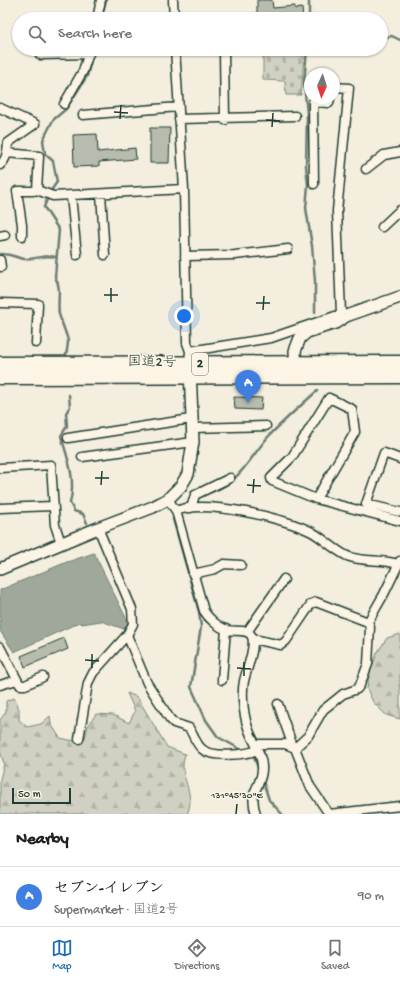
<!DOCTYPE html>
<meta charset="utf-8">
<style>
body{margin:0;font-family:"Gochi Hand","Klee One",sans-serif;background:#f2f2f2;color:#202124}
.compass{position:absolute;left:304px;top:68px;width:36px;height:36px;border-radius:50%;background:#fff;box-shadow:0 1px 3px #0004;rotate:183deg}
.scale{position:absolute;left:12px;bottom:10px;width:59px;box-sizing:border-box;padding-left:4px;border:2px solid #1f3d34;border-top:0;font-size:11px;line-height:14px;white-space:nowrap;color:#1f3d34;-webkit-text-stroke:3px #fcf5e5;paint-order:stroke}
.you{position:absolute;left:184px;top:316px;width:14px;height:14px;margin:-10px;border:3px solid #fff;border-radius:50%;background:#1a73e8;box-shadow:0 0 0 6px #1a73e833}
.badge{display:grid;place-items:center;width:26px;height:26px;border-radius:50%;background:#1f6fb2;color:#fff;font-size:13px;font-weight:700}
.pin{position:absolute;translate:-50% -33px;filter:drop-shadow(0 1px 2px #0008)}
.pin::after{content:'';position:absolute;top:21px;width:14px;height:12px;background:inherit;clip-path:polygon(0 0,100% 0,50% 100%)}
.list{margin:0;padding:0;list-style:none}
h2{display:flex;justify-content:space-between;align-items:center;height:52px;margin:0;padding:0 16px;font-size:17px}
h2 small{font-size:13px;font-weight:400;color:#757577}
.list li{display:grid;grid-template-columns:26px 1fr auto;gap:12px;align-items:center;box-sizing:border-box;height:60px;padding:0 16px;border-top:1px solid #e0e0e0}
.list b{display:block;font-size:15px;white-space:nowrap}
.list p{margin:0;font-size:13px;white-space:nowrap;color:#757577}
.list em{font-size:13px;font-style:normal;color:#757577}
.icon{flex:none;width:22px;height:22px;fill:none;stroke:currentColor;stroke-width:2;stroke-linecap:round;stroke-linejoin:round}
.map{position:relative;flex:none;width:400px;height:814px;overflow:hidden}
.search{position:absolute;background:#fff;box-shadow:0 1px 3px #0004;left:12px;right:12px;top:12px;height:44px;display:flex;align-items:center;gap:10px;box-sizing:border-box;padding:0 14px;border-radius:22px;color:#757577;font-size:15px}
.sheet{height:112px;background:#fff}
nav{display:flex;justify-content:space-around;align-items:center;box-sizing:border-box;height:56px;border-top:1px solid #e0e0e0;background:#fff;font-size:11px;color:#757577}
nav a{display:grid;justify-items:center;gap:2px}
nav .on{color:#1f6fb2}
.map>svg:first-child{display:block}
.forest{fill:url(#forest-firs);stroke:#78877b}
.cemetery{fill:url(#cemetery-stones);stroke:#78877b}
.water{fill:#a0a89b;stroke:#6c7d72}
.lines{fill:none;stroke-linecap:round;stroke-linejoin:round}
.stream{stroke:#6c7d72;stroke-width:2.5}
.building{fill:#b8bcae;stroke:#1f3d34}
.street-casing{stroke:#1f3d34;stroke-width:11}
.secondary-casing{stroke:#1f3d34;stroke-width:14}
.highway-casing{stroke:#1f3d34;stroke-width:17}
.street{stroke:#fcf5e5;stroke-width:8}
.secondary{stroke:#fcf5e5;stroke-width:11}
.highway{stroke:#fcf5e5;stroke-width:14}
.ticks{fill:none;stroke:#1f3d34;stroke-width:1.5}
.labels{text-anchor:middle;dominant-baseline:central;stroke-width:3.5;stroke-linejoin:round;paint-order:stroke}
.shield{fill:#fcf5e5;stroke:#617469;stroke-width:1}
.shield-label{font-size:13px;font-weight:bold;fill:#1f3d34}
.street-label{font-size:14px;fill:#1f3d34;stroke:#fcf5e5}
.ticks-label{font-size:10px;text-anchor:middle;fill:#1f3d34;stroke:#fcf5e5;stroke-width:3.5;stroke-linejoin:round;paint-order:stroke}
</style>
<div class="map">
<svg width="400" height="814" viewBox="0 0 400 814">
<defs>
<pattern id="forest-firs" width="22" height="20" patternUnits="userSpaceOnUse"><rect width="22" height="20" fill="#d0d1c2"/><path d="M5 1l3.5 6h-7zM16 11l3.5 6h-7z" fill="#b2b4a7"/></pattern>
<pattern id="cemetery-stones" width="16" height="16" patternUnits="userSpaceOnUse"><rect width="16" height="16" fill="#d0d1c2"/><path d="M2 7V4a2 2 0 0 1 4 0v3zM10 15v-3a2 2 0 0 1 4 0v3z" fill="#b2b4a7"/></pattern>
</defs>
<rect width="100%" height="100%" fill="#f3eede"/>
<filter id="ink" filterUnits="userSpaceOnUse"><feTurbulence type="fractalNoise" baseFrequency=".025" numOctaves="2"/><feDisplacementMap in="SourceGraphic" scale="8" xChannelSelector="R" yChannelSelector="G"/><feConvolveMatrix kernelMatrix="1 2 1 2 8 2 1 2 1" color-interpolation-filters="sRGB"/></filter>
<g filter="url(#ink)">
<path class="forest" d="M400 634V719L386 715 373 702 367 689 369 675 377 653 387 638Z
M127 693 137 697 167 747 185 754C184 758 183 762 183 767 184 783 195 798 187 814H0V779L4 764 0 751V720L6 712V701L14 698 19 709V720L27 727 41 724 50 716 51 724 60 738 74 741 85 738 88 726 96 714 113 715 129 723 135 711Z"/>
<path class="cemetery" d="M263 54 300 55 304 57 301 95H286L285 81 263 80Z"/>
<path class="water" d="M94 553 127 620H131L127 630 101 621 82 624 80 622 14 652 0 631V590L67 562Z"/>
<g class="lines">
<path class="stream" d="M309 0V19
M101 19 106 0
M381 38 392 36 400 40
M307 49 304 83 307 114 306 166 308 185 306 208 312 246 315 281V312
M50 192 57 182 53 161 45 154 43 140 53 120 66 109 87 76 94 49
M48 197 44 207 59 230 55 277C62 288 57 301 59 314 61 321 68 338 68 341 68 347 66 354 65 360
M0 254C12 253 15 258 24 259 35 260 44 254 56 257
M69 395 70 407 66 413 67 426 61 436C68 459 76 480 70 503L74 511 83 514 87 523
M203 494C236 489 248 460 268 437 283 421 300 406 317 391
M173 519 199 612 201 627 191 687 206 720 218 737 240 749
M253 755 259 770
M263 781 269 800 282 814"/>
</g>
<path class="building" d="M257 0H272L273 8 295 6V9L302 8 303 19H257Z
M150 128H170L169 163H150Z
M97 134 98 152 135 148 136 159 99 162V166L74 167 73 135Z
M234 397 262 398 261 410 235 409Z
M64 638 68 649 25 667 21 656Z"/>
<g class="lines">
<g class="street-casing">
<path id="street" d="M173 0 174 19
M97 19 101 0
M175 49 184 189 187 343 190 351 189 364
M221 49 224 51 225 120
M40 55 89 54
M334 87 349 88 337 211 341 314 346 316
M64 104 83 71 90 49
M0 108 35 124
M83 115 178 107
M179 119 295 116
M7 153 39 156 37 190 53 196 184 189
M0 165C7 159 7 152 8 143L35 124
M366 169 384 155 400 152
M314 184 313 102 329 103 330 98
M101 194 105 255
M71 196 77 255
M382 227 400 210
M0 236 5 235
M22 236V225L17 191H33L37 190
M185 256 235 255 288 249
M0 260 1 267
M0 303 38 304 36 343
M190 351 271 338 341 314
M192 428 266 426
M68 438 191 419
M82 457 193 442
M400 459 384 453 366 504 400 512
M0 468 51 465 55 525 61 543
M168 499 176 511 204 611C209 619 218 627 227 630 235 632 249 628 252 637 256 647 246 671 244 681 241 696 244 719 250 733 255 744 263 757 262 770 261 788 248 790 256 814
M316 499 355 432 352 409 329 398 292 457 271 478 272 481 316 499 400 521
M0 508 53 506
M191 508 195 495 230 478
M176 511C204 499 285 518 312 532 323 538 339 554 350 557 365 562 383 559 398 564
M193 574 215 569 224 564 241 565
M368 622 384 594 400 561
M247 632 284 579
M127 635 147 683 170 719 174 723 189 728C193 734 196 744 202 749 212 758 246 755 257 750
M253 639 281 645 286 641 311 604 316 602 368 622 370 627 368 664 360 685 357 689 343 694 323 710 308 736 295 748
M0 647 20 685H25L43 677
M222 680 226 629
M0 685 17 680
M278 704 291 741 290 745
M79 739 88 683 93 673 127 635 133 624 132 609 98 528
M256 744H285L295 748 310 786 329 814
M329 814 400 806"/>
</g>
<g class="secondary-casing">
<path id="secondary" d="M296 370 295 351 300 338 307 332 335 323 346 316 400 297
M0 569 98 528 153 507 168 499 181 486 188 474 193 442 190 369"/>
</g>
<g class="highway-casing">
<path id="highway" d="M0 364 400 363
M0 377 400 376"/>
</g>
<use href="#street" class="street"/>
<use href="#secondary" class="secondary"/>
<use href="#highway" class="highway"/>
</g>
</g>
<path class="ticks" d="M114 112 128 113M120 119 121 105M266 120 280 121M272 127 273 113M104 295H118M111 302V288M256 303H270M263 310 264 296M95 478H109M101 485 102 471M247 485 261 486M253 493 254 479M85 660 99 661M92 668V654M237 668 251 669M244 676V662M236 814 237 804"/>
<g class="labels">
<rect class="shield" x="192" y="353" width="16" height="22" rx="3"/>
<g class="shield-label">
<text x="200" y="364">2</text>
</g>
<g class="street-label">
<text transform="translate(152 363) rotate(1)">国道2号</text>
</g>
</g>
<g class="ticks-label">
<text x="237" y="798">131°45'30"E</text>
</g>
</svg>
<svg class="compass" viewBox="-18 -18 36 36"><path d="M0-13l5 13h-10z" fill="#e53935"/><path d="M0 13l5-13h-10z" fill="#757577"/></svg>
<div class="scale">50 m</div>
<div class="you"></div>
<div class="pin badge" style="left:248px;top:403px;background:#3f7fe0">A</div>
<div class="search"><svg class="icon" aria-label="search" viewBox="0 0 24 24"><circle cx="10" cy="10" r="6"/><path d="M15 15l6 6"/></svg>Search here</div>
</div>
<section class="sheet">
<h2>Nearby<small></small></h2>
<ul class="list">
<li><span class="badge" style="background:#3f7fe0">A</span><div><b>セブン-イレブン</b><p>Supermarket · 国道2号</p></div><em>90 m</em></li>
</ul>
</section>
<nav>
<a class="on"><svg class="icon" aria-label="map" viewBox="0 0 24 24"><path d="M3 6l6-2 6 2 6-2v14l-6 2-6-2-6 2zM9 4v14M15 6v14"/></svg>Map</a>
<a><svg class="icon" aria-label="directions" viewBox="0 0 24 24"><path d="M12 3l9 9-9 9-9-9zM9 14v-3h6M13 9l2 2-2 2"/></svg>Directions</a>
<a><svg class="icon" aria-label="saved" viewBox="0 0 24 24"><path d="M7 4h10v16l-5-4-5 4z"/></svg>Saved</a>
</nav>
